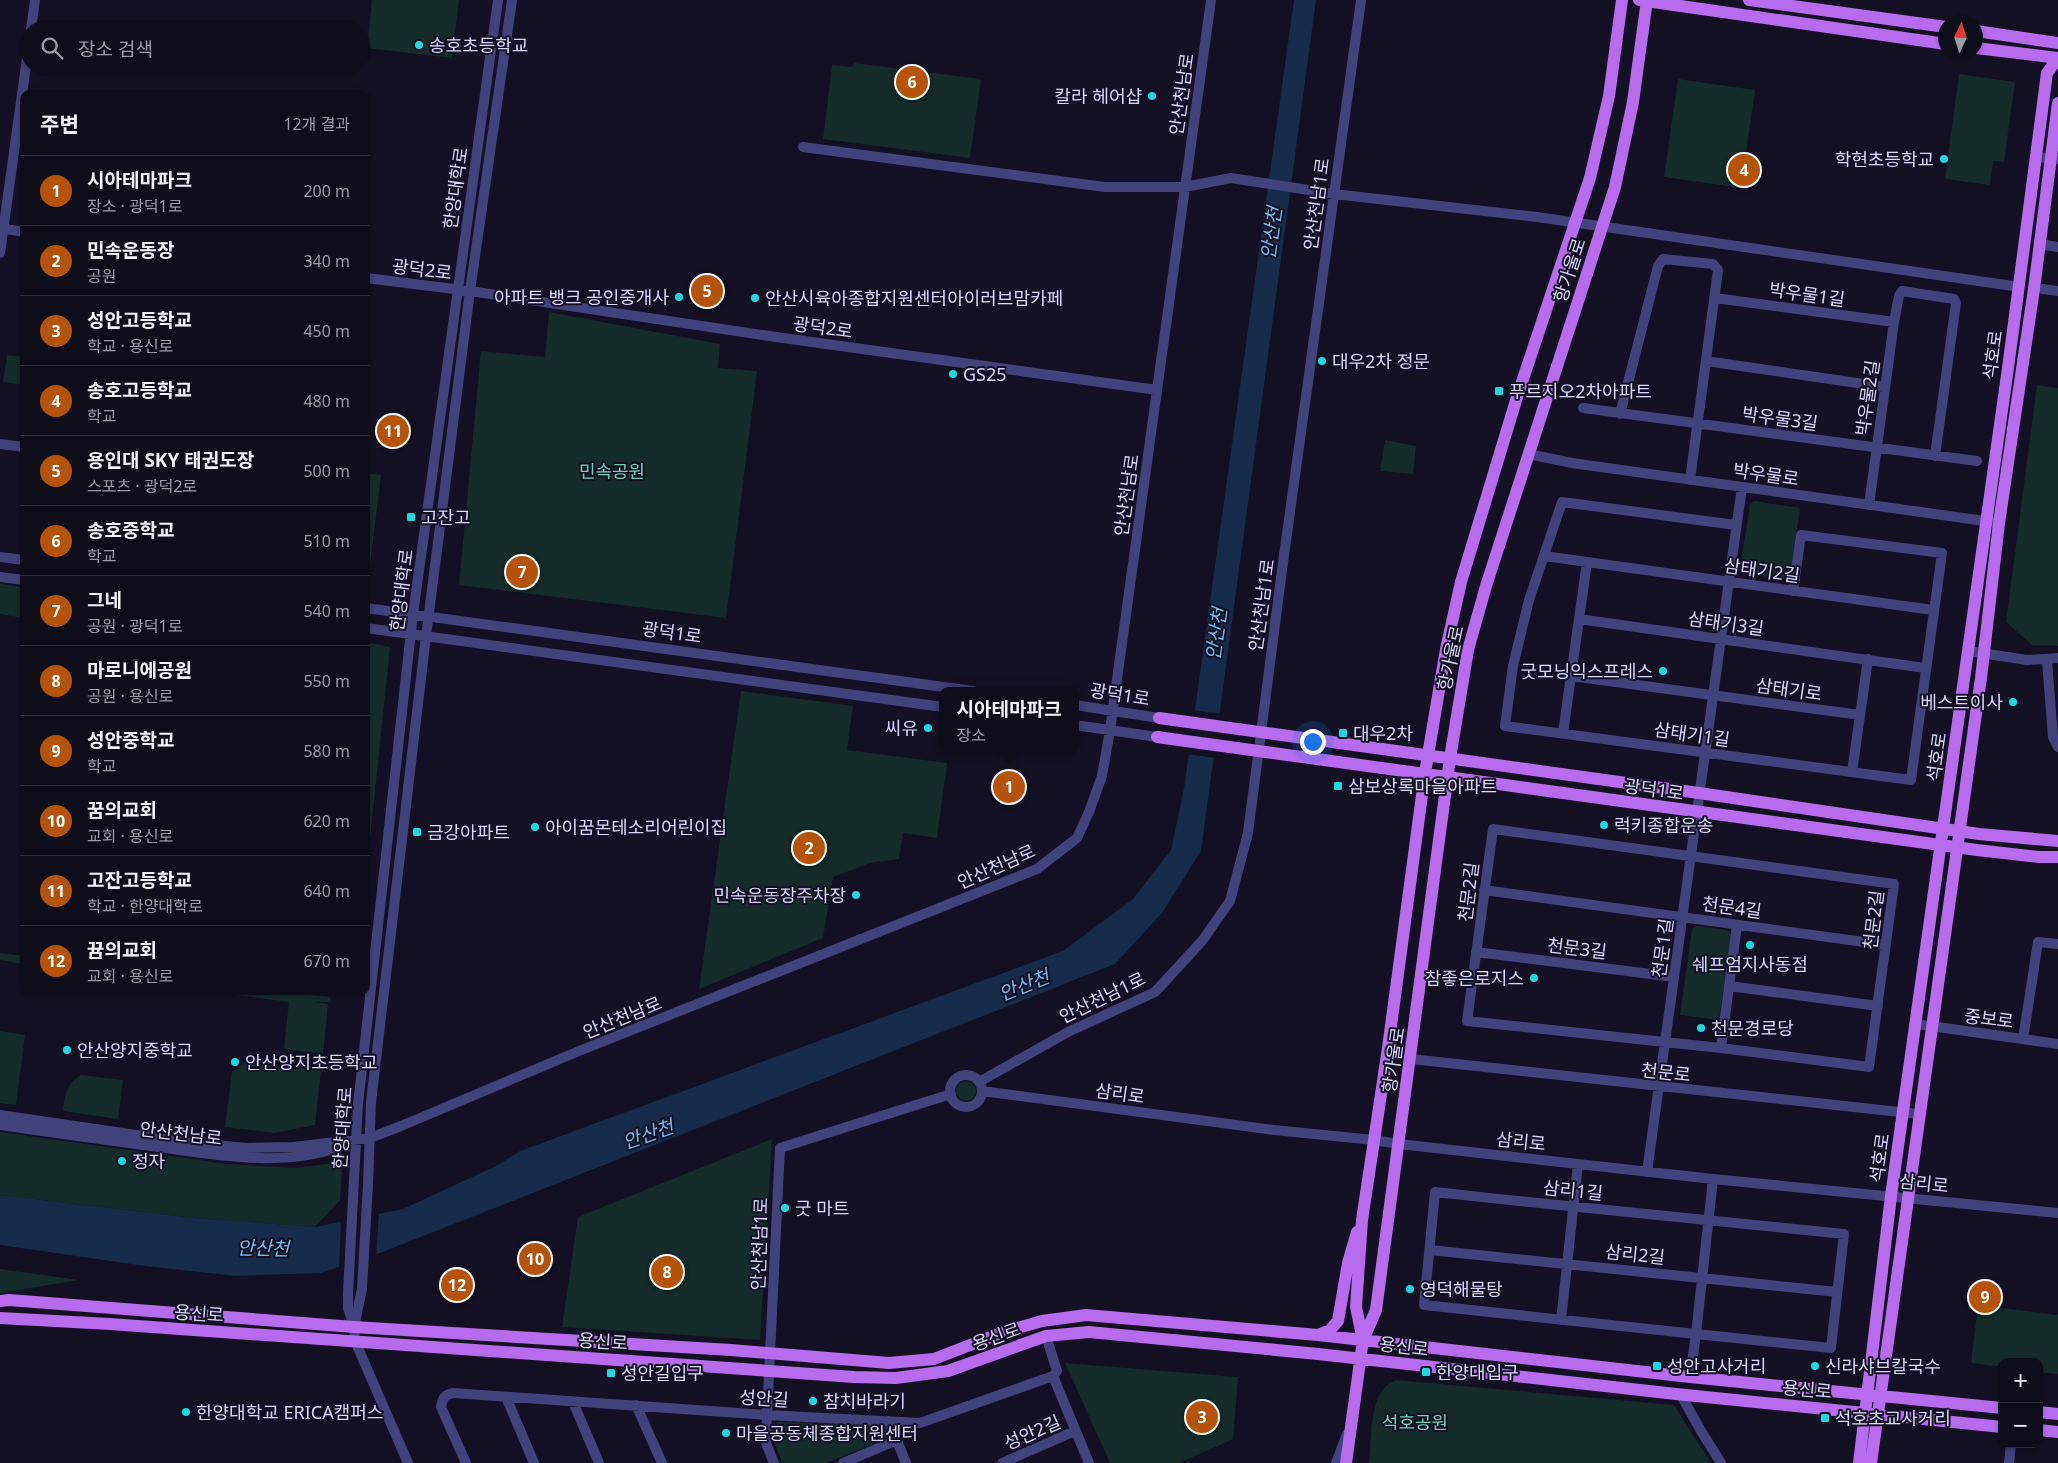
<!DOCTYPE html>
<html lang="ko">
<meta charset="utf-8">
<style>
body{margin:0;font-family:"Noto Sans","Noto Sans KR",sans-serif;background:#171623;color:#f1f3f6}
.controls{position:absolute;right:15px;bottom:15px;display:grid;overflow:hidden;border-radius:10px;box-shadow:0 1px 4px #0004}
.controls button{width:45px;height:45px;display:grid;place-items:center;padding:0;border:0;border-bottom:1px solid #2e2d39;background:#0e0d1a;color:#f1f3f6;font:25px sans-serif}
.compass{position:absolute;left:1938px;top:15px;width:45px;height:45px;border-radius:50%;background:#0e0d1a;box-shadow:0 1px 4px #0004;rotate:4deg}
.you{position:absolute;left:1312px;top:741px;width:18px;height:18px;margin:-12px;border:4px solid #fff;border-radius:50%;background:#1a73e8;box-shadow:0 0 0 8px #1a73e833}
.badge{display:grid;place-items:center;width:32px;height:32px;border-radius:50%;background:#b45309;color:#fff;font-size:16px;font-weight:700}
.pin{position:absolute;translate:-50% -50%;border:2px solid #fff;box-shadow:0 1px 5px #0006}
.popup{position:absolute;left:939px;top:687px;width:140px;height:65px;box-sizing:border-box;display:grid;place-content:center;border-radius:10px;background:#0e0d1a;filter:drop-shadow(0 1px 4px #0005);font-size:16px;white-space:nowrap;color:#9b9ca2}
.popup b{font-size:19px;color:#f1f3f6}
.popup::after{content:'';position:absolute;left:50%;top:100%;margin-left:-10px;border:10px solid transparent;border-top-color:#0e0d1a}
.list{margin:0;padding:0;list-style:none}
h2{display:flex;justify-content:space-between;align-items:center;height:65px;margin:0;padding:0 20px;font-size:21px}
h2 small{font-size:16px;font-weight:400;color:#9b9ca2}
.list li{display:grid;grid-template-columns:32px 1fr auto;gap:15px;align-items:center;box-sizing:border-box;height:70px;padding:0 20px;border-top:1px solid #2e2d39}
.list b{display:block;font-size:19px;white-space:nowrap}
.list p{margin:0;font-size:16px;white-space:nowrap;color:#9b9ca2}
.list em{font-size:16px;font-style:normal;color:#9b9ca2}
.icon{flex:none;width:28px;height:28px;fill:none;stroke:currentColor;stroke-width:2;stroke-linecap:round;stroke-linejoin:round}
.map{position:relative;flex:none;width:2058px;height:1463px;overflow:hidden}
.search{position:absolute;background:#0e0d1a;box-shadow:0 1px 4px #0004;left:20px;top:20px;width:350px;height:55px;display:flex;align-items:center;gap:12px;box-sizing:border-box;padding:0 18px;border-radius:28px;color:#9b9ca2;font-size:19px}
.panel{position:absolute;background:#0e0d1a;box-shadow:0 1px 4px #0004;left:20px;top:90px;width:350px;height:905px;border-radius:10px}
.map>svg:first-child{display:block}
.green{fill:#152c2a}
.water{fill:#162c48}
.pier{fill:#131123}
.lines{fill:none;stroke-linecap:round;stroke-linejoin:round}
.minor{stroke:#42427c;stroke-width:10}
.major{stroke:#b76ced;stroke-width:12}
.poi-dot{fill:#1bd9e3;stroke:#131123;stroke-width:2}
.labels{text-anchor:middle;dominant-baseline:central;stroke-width:4;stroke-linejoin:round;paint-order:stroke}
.poi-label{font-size:18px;fill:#dad8fa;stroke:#131123;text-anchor:start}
.street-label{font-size:18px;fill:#dad8fa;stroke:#131123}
.park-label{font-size:18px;fill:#6cd2b4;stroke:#131123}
.water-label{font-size:19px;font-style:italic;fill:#72bbee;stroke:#131123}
</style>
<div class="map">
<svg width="2058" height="1463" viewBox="0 0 2058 1463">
<rect width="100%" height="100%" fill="#131123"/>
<path class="green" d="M372 0H459L452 58 367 48Z
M854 63 981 79 970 158 823 139 832 65 853 67Z
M1959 74 2015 82 2004 162 1993 161 1990 185 1945 179Z
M1678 79 1755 90 1741 188 1664 177Z
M549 312 720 344 718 368 757 371 726 618 459 585 481 351 545 357Z
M7 355 24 357V385L3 382Z
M2037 385 2058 388V646L2032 645 2006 622Z
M1385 440 1416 446 1413 474 1380 471Z
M366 473 381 475 370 565 366 564Z
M1754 501 1800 508 1790 577 1785 580 1743 573 1740 569 1750 504Z
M0 584 24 587V618L0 614Z
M366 642 390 647 366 878V701L370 670 366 669Z
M741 691 853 706 847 750 947 763 937 838 903 833 899 859 870 863 833 877 823 938 699 989Z
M1696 926 1727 930 1731 934 1719 1020 1680 1015 1692 929Z
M0 953 24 956V964L0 960Z
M204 991H273L330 997 331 1002H313L328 1004 323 1054 284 1049 289 1002Z
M0 1031 25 1035 16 1105 0 1103Z
M244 1062 321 1070 315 1125 274 1133 225 1127 232 1072Z
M81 1075 123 1080 118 1119 63 1111C65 1095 66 1084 81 1075Z
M956 1091a10 10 0 1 1 20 0a10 10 0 1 1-20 0Z
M0 1132 227 1164 294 1168 335 1163 342 1169 340 1200 315 1227 194 1218 0 1195Z
M772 1139 760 1340 562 1327 578 1217Z
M0 1269 79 1280 0 1293Z
M1978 1305 2058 1315V1374L2039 1372V1362H2002V1367L1971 1363Z
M1065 1363 1238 1377 1233 1439 1179 1463H1110Z
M1396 1380 1674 1405 1711 1463H1369C1372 1438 1368 1389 1396 1380Z
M777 1422 885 1424 890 1437 826 1463H782L771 1432Z"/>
<path class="water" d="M1294 0H1316L1201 851 1162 913 1115 964 380 1253 321 1273 236 1276 145 1266 0 1245V1195L194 1218 315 1227 403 1209 498 1165 520 1151 1063 951 1133 899 1171 850 1184 788Z"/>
<path class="pier" d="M1192 710 1222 714 1216 758 1186 754Z
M379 1211 376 1257 339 1270 341 1219Z"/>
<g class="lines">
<path class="minor" d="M31 29 35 0
M803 147 1105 187H1185L1231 178 1334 194 1537 217 2013 286
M2037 157 2058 159
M0 228 24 232
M2040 244 2058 247
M0 253 29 44
M366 278 470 291 776 337 1157 390
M2043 289 2058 291
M1715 298 1894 322
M1706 361 1885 387
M1583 408 1977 461
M1620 414 1658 266 1663 259 1713 264 1718 270 1690 480
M0 444 24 447
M1528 454 1572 463 1992 522
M1869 505 1894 322 1899 296 1902 291 1954 299 1956 303 1935 456
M1736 525 1562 502 1529 600 1513 666 1505 726 1911 780 1942 553 1801 535 1793 591
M1544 556 1933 610
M0 557 24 560
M0 577 24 580
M366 608 973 691
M1579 619 1925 668
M366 628 943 707
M1968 651 2027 660 2058 658
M2047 660 2053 737 2058 747
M1571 676 1860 715
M1075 705 1159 718
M1075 725 1157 737
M1563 733 1587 562
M1852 772 1868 659
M1493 829 1894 884 1869 1067 1721 1048 1467 1021Z
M1484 890 1886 945
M1476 952 1674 977
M1729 986 1878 1006
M1916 1024 2058 1044
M2023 1039 2038 942 2058 944
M1721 1048 1737 925
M1411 1059 1918 1114
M950 1091a16 16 0 1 1 32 0a16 16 0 1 1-32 0Z
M979 1082 1068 1032 1155 992 1202 941 1230 901 1248 833 1284 555 1361 0
M982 1091 1274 1130 1374 1140 1399 1144 1713 1179 2058 1213
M0 1115 177 1141 246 1148 293 1147 370 1138 401 1126 579 1051 1037 869 1077 838 1089 812 1102 776 1110 730 1211 0
M0 1125C53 1133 106 1140 158 1147 218 1155 289 1169 347 1144
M1647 1172 1742 487
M1430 1250 1837 1292
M1561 1320 1578 1164
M354 1326 348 1308V1293L358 1104 413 614 498 0
M1046 1336 1057 1371 1053 1376
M1053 1376 1089 1463
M1690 1377 1696 1334 1424 1305 1435 1192C1571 1207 1707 1220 1844 1234L1831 1348 1696 1334C1702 1282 1707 1231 1713 1179
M1681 1395 1701 1431 1721 1463
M506 1397 534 1463
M573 1402 599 1463
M636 1405 662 1463
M889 1421 906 1463
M408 1463 355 1341 354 1327 362 1289 368 1184 371 1102 426 636 470 291 512 0
M466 1463 441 1407C443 1398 444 1395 453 1393L767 1415 920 1423 1053 1376
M774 1463 766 1443 767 1415 780 1148 951 1094
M843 1463 897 1440
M1002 1463 1075 1431
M1336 1463 1347 1434
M2009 1463 2011 1444"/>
<path class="major" d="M1639 0 1946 44
M1749 0 1946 27
M1976 31 2058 43
M1976 48 2058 58
M1159 718 1699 793 1979 834 2058 841
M1157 737 1977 850 2039 857H2058
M0 1301 9 1300 354 1327 731 1350 889 1363 934 1359 1001 1333 1042 1321 1086 1315 1318 1335 1690 1377 2002 1408
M0 1318 110 1324 854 1377 896 1378 948 1371 1046 1336 1089 1332 1318 1354 1676 1394 2002 1427
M1318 1335 1330 1330 1338 1321 1348 1263 1357 1232
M1363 1340 1356 1307 1362 1220 1388 1048 1425 773 1446 649 1461 582 1517 397 1590 178 1609 96 1622 0
M2039 1412 2058 1414
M2039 1430 2058 1432
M1346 1463 1363 1340 1376 1310 1450 758 1468 650 1486 586 1615 187 1633 102 1647 0
M1859 1463 1891 1196 2008 368 2047 73 2058 58
M1871 1463 1981 678 1999 523 2034 289 2058 103"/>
</g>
<g class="poi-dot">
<circle cx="419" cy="45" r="5"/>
<circle cx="1152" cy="96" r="5"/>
<circle cx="1944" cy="159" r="5"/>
<circle cx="679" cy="297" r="5"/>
<circle cx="755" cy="298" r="5"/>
<circle cx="1322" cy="361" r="5"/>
<circle cx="953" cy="374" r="5"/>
<rect x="1494" y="386" width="10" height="10" rx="2.5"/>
<rect x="406" y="512" width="10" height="10" rx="2.5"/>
<circle cx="1663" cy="671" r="5"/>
<circle cx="2013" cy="702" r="5"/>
<circle cx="928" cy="728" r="5"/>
<rect x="1338" y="728" width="10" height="10" rx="2.5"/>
<rect x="1333" y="781" width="10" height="10" rx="2.5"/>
<circle cx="1604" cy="825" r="5"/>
<circle cx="535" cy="827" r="5"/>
<rect x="412" y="827" width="10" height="10" rx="2.5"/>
<circle cx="856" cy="895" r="5"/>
<circle cx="1750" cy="945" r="5"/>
<circle cx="1534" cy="978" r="5"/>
<circle cx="1701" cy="1028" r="5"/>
<circle cx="67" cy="1050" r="5"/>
<circle cx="235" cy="1062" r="5"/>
<circle cx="122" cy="1161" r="5"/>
<circle cx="785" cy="1208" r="5"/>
<circle cx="1410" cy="1289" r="5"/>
<rect x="1652" y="1361" width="10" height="10" rx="2.5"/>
<circle cx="1815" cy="1366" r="5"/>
<rect x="1421" y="1367" width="10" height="10" rx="2.5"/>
<rect x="606" y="1368" width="10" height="10" rx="2.5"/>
<circle cx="813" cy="1401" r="5"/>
<circle cx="186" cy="1412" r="5"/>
<rect x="1820" y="1413" width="10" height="10" rx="2.5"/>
<circle cx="726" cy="1433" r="5"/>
</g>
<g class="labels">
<g class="poi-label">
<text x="429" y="45">송호초등학교</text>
<text x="1142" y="96" text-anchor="end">칼라 헤어샵</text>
<text x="1934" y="159" text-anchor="end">학현초등학교</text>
<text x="669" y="297" text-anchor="end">아파트 뱅크 공인중개사</text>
<text x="765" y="298">안산시육아종합지원센터아이러브맘카페</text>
<text x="1332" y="361">대우2차 정문</text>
<text x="963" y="374">GS25</text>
<text x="1509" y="391">푸르지오2차아파트</text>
<text x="421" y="517">고잔고</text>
<text x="1653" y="671" text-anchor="end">굿모닝익스프레스</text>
<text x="2003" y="702" text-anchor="end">베스트이사</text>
<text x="918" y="728" text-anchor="end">씨유</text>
<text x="1353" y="733">대우2차</text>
<text x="1348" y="786">삼보상록마을아파트</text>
<text x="1614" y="825">럭키종합운송</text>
<text x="545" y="827">아이꿈몬테소리어린이집</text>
<text x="427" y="832">금강아파트</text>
<text x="846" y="895" text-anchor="end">민속운동장주차장</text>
<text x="1750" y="964" text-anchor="middle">쉐프엄지사동점</text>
<text x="1524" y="978" text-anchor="end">참좋은로지스</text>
<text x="1711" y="1028">천문경로당</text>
<text x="77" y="1050">안산양지중학교</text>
<text x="245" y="1062">안산양지초등학교</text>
<text x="132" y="1161">정자</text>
<text x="795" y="1208">굿 마트</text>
<text x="1420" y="1289">영덕해물탕</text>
<text x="1667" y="1366">성안고사거리</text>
<text x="1825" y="1366">신라샤브칼국수</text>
<text x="1436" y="1372">한양대입구</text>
<text x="621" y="1373">성안길입구</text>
<text x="823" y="1401">참치바라기</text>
<text x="196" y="1412">한양대학교 ERICA캠퍼스</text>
<text x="1835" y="1418">석호초교사거리</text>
<text x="736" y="1433">마을공동체종합지원센터</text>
</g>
<g class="street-label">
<text transform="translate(1181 94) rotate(-82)">안산천남로</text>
<text transform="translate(455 188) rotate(-82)">한양대학로</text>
<text transform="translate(1316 204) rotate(-82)">안산천남1로</text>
<text transform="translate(422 269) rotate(7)">광덕2로</text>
<text transform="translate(1569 270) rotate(-72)">항가울로</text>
<text transform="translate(1807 294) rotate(8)">박우물1길</text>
<text transform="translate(823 327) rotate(8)">광덕2로</text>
<text transform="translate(1992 355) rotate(-82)">석호로</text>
<text transform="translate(1867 398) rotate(-82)">박우물2길</text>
<text transform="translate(1780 418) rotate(8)">박우물3길</text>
<text transform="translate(1766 474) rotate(8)">박우물로</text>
<text transform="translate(1126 495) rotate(-82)">안산천남로</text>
<text transform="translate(1762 570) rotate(8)">삼태기2길</text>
<text transform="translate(401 590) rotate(-83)">한양대학로</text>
<text transform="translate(1261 605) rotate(-82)">안산천남1로</text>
<text transform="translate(1726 623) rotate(8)">삼태기3길</text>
<text transform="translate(672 632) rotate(8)">광덕1로</text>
<text transform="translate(1450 658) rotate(-78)">항가울로</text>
<text transform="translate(1789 689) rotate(8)">삼태기로</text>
<text transform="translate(1120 694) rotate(9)">광덕1로</text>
<text transform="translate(1692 734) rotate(8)">삼태기1길</text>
<text transform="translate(1936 757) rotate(-82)">석호로</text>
<text transform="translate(1654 789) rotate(8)">광덕1로</text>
<text transform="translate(996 866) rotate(-24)">안산천남로</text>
<text transform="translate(1468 892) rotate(-83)">천문2길</text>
<text transform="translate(1732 907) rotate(8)">천문4길</text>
<text transform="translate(1873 920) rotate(-83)">천문2길</text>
<text transform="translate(1577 948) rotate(7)">천문3길</text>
<text transform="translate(1662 948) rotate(-82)">천문1길</text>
<text transform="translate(1102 997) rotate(-26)">안산천남1로</text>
<text transform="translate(622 1017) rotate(-22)">안산천남로</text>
<text transform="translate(1989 1018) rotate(7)">중보로</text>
<text transform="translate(1393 1060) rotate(-82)">항가울로</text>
<text transform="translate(1666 1072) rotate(6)">천문로</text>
<text transform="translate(1120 1093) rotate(8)">삼리로</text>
<text transform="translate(342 1128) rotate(-86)">한양대학로</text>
<text transform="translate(181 1133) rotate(7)">안산천남로</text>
<text transform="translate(1521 1141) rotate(6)">삼리로</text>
<text transform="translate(1879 1158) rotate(-82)">석호로</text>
<text transform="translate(1924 1183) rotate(6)">삼리로</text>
<text transform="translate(1573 1190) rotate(6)">삼리1길</text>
<text transform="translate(759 1244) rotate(-88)">안산천남1로</text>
<text transform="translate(1635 1254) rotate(6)">삼리2길</text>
<text transform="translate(199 1313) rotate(4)">용신로</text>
<text transform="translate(996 1336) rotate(-20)">용신로</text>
<text transform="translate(603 1341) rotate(4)">용신로</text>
<text transform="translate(1404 1346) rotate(7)">용신로</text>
<text transform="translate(1807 1389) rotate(5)">용신로</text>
<text transform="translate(764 1398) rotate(4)">성안길</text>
<text transform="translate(1032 1432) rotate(-23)">성안2길</text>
</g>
<g class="park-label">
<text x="612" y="471">민속공원</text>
<text x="1415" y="1422">석호공원</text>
</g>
<g class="water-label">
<text transform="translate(1271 233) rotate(-82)">안산천</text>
<text transform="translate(1216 634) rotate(-82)">안산천</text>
<text transform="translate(1024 985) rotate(-22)">안산천</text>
<text transform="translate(648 1134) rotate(-19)">안산천</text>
<text transform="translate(263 1248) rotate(1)">안산천</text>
</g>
</g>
</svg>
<div class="controls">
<button>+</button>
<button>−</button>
</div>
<svg class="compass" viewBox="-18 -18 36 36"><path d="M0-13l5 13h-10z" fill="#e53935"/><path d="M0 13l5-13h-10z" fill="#9b9ca2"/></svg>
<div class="you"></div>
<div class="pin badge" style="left:1009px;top:787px">1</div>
<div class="popup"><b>시아테마파크</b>장소</div>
<div class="pin badge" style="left:809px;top:848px">2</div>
<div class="pin badge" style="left:1202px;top:1417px">3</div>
<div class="pin badge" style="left:1744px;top:170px">4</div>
<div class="pin badge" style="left:707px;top:291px">5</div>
<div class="pin badge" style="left:912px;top:82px">6</div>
<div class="pin badge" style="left:522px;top:572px">7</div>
<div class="pin badge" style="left:667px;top:1272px">8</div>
<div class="pin badge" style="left:1985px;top:1297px">9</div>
<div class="pin badge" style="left:535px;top:1259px">10</div>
<div class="pin badge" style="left:393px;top:431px">11</div>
<div class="pin badge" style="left:457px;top:1285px">12</div>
<div class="search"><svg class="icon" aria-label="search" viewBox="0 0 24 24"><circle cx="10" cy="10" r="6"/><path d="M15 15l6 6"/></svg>장소 검색</div>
<section class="panel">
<h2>주변<small>12개 결과</small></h2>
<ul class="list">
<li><span class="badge">1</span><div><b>시아테마파크</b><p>장소 · 광덕1로</p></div><em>200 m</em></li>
<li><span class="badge">2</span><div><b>민속운동장</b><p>공원</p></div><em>340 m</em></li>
<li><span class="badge">3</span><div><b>성안고등학교</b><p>학교 · 용신로</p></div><em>450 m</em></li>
<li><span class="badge">4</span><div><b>송호고등학교</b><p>학교</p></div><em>480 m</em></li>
<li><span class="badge">5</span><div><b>용인대 SKY 태권도장</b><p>스포츠 · 광덕2로</p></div><em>500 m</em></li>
<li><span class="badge">6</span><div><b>송호중학교</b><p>학교</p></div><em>510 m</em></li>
<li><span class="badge">7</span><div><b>그네</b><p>공원 · 광덕1로</p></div><em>540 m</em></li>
<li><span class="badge">8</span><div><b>마로니에공원</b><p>공원 · 용신로</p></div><em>550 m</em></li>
<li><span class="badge">9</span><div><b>성안중학교</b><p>학교</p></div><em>580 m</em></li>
<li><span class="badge">10</span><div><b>꿈의교회</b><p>교회 · 용신로</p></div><em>620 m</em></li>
<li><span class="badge">11</span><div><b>고잔고등학교</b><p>학교 · 한양대학로</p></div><em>640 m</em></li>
<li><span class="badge">12</span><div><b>뀸의교회</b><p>교회 · 용신로</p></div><em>670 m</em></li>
</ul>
</section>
</div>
